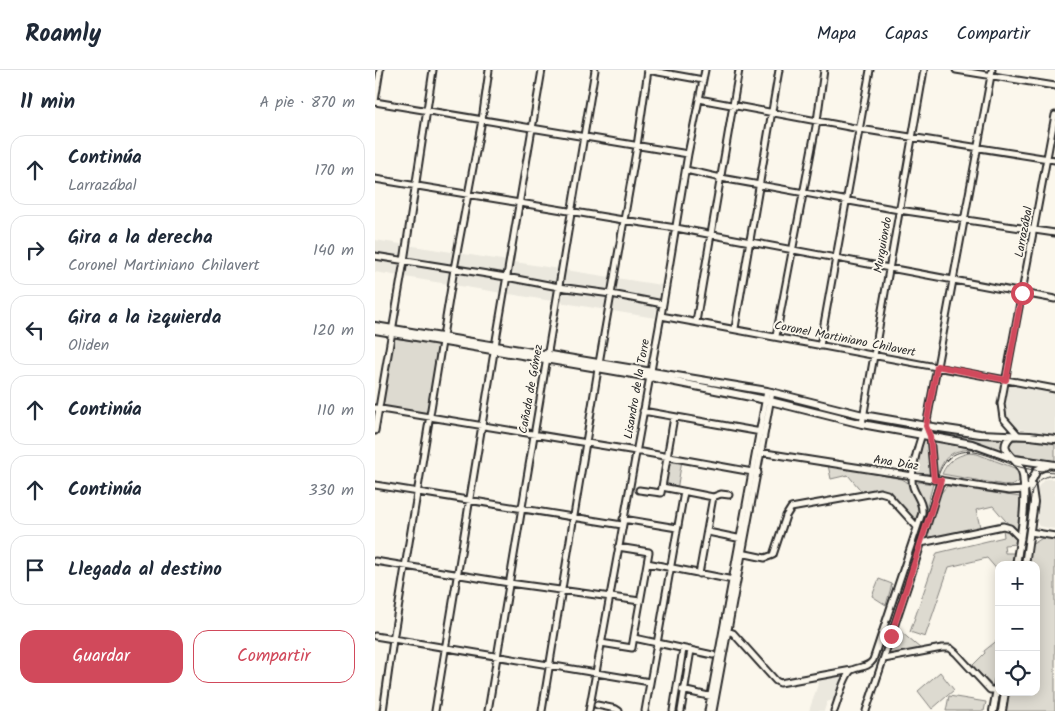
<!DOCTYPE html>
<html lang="es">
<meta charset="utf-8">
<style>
body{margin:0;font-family:Kalam,sans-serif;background:#f6f6f7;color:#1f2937}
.controls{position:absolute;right:15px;bottom:15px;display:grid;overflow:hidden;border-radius:10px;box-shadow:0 2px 12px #0003}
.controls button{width:45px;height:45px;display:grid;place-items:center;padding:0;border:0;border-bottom:1px solid #e0e1e3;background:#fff;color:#1f2937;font:25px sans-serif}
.stop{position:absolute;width:15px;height:15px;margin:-11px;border:4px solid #d1495b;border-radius:50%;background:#fff}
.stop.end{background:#d1495b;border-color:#fff;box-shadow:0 1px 5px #0008}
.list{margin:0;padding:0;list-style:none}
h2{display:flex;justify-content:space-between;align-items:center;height:65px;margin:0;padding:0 20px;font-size:21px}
h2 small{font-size:16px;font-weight:400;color:#747a83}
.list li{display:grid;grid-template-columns:32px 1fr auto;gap:15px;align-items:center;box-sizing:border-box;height:70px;margin:0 10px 10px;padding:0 10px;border:1px solid #e0e1e3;border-radius:15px}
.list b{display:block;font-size:19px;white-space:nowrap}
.list p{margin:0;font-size:16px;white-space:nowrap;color:#747a83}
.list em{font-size:16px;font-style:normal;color:#747a83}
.actions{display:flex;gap:10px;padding:15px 20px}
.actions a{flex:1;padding:11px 0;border:1px solid #d1495b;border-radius:15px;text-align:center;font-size:18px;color:#d1495b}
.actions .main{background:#d1495b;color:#fff}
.icon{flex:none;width:28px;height:28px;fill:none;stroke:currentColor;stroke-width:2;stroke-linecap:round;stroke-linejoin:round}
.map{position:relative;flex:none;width:680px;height:641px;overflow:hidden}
header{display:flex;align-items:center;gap:30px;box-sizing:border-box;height:70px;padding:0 25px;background:#fff;border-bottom:1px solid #e0e1e3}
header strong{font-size:24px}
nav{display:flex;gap:28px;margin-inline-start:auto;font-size:18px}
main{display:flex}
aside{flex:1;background:#fff}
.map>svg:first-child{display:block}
.built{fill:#ebe8de}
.green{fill:#dddad0;stroke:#84827e}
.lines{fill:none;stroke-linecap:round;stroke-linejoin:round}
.minor-casing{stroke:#2b2b2b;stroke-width:9}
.major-casing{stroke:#2b2b2b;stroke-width:10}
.minor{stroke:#fbf7ec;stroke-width:5}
.major{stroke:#fbf7ec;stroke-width:6}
.tram{stroke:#2b2b2b;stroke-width:1}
.route{stroke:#d1495b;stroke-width:6}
.labels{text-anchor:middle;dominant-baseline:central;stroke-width:4;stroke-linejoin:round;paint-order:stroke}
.street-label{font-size:12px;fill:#2b2b2b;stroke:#fbf7ec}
</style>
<header>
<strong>Roamly</strong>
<nav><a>Mapa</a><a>Capas</a><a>Compartir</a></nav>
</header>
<main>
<aside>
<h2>11 min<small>A pie · 870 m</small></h2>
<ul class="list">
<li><svg class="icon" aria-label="ahead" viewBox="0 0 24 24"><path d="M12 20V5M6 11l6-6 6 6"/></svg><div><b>Continúa</b><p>Larrazábal</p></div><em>170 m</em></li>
<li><svg class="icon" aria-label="right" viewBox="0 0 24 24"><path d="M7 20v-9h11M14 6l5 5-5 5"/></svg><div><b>Gira a la derecha</b><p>Coronel Martiniano Chilavert</p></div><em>140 m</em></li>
<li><svg class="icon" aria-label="left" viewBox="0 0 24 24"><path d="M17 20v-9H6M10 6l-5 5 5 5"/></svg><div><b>Gira a la izquierda</b><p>Oliden</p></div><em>120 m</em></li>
<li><svg class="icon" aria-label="ahead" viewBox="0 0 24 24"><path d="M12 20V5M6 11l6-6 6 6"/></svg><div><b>Continúa</b></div><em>110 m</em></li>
<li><svg class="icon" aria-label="ahead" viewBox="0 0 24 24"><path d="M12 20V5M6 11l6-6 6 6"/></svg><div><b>Continúa</b></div><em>330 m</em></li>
<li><svg class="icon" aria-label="arrive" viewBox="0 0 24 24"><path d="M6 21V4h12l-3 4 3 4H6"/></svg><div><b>Llegada al destino</b></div></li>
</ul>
<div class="actions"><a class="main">Guardar</a><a>Compartir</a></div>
</aside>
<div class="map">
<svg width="680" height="641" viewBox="0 0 680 641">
<rect width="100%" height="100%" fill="#fbf7ec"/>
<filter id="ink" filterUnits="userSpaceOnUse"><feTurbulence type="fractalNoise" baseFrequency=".02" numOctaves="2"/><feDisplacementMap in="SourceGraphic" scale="10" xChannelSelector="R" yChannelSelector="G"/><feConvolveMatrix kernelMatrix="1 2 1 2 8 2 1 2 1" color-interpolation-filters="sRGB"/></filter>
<g filter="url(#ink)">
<path class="built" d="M0 170 286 215 280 248 0 202Z
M633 313 680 322V366L645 359 638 356 631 348 629 342Z
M671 409H680V459L664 456 661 451 663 435 660 421 667 412Z
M461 606H465L467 610 460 629 452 632 449 641H434L445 608Z"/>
<path class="green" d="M18 268 62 274 64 277 54 343 52 345 7 337Z
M558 359 628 367 627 380 625 381 600 371 559 364Z
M548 367 553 369 556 401 554 404 542 403 540 400 546 369Z
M642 370H662L680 374V391L639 384 634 377 637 371Z
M561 371 599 379C579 380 571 383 563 403L561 402 559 374Z
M594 383 602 384 645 400V409L643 413 635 416 567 404C572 392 580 386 594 383Z
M292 387 307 390 302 420 287 417Z
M453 395 527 409 532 412 545 435 541 451 512 421 506 419 488 423 473 405 456 409Z
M544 412 558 414 548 451H547L551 436 541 417V414Z
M572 416 645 427 648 432 643 463H641L618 436 601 440 606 461 551 468 565 424Z
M628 459H635L643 469 642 474 629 475 630 483H641L639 495H624V502L612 488 574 497 550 567 535 562 562 483 629 467Z
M669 467 680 469V641H629L632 622H661V495H652L656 475Z
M504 509 517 514 511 535 497 526Z
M522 561 526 562 546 579 512 586Z
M624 569 619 617 597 596 610 583 609 581Z
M565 602 579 620 557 639 543 621Z
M574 626 611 632 609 641H571Z"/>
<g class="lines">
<g class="minor-casing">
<path id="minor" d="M272 0 328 10
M581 0 680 16
M324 29 485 59 680 90
M0 31 5 0
M0 32 313 84
M311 100 346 108 524 140 680 163
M0 109 248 150 301 158 680 229
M0 186 131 207 184 217 236 224 288 234
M286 246 680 319
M321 252 364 0
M360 258 404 0
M401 266 442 51 449 0
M445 276 495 0
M0 338 261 381 383 403
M268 341 386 362
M487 354 549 0
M551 356 555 366 559 410
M0 361 29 191 58 0
M643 365 628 348 626 334 680 45
M384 382 634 421 649 420 656 415
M0 415 247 455
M287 417 338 427 346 424 354 425
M264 420 286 423 299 347
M248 449 302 458
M333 462 367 469
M655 462 680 466
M546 473 628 456 635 458 646 469
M366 483 390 488 398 485 411 446 416 438 505 422 512 424 542 457
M0 491 134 513 265 531
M272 493 358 510
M324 504 338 427
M352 561 358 563 401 611 405 613 477 600
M0 566 275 612
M259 568 338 585
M226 573 257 578 259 566 274 482 243 477
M509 589 567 578H575L581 583 615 620H622
M307 620 338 627
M222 635 241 639 244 641
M8 641 18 570 79 199 107 50 114 0
M60 641 120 276 167 0
M113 641 220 0
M167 641 224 293 262 76 273 0
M214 641 286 246 313 84 330 0
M270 641 309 422
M298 641 308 579
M306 641 316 580
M333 641 392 321
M338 641 397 322
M459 641C463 632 469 605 477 600 485 596 493 598 498 590L547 443C548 432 541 426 538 417 534 405 545 366 551 356L617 0
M491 641 539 497 566 410"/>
</g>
<g class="major-casing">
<path id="major" d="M0 256 392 321 488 345 551 356 605 364 655 366 680 369
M0 260 275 307 391 330 487 354 597 374 639 389 680 395
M636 366C619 382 646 388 648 405 652 436 646 464 641 495
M650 495 659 432 656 412 662 400 673 395
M618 641 624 608
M627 641 630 622"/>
</g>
<use href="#minor" class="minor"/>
<use href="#major" class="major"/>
<path class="tram" d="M645 495 657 421C662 410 669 406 680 405
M517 551 564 403C580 365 614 387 641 396 654 400 667 401 680 402
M622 641 625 622"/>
</g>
</g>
<g class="lines" filter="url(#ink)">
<path class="route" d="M516 566 566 410H559L555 366 551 356 562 296 631 310 647 223"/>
</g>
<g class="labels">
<g class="street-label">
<text transform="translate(649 162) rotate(-79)">Larrazábal</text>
<text transform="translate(508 175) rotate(-80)">Murguiondo</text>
<text transform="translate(470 269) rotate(11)">Coronel Martiniano Chilavert</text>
<text transform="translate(156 319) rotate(-80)">Cañada de Gómez</text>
<text transform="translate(262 319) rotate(-80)">Lisandro de la Torre</text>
<text transform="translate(521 393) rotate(9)">Ana Díaz</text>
</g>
</g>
</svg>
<div class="controls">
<button>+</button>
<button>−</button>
<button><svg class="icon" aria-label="locate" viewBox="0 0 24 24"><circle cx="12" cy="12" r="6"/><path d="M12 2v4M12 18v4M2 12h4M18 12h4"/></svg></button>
</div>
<div class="stop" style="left:647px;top:223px"></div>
<div class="stop end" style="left:516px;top:566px"></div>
</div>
</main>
